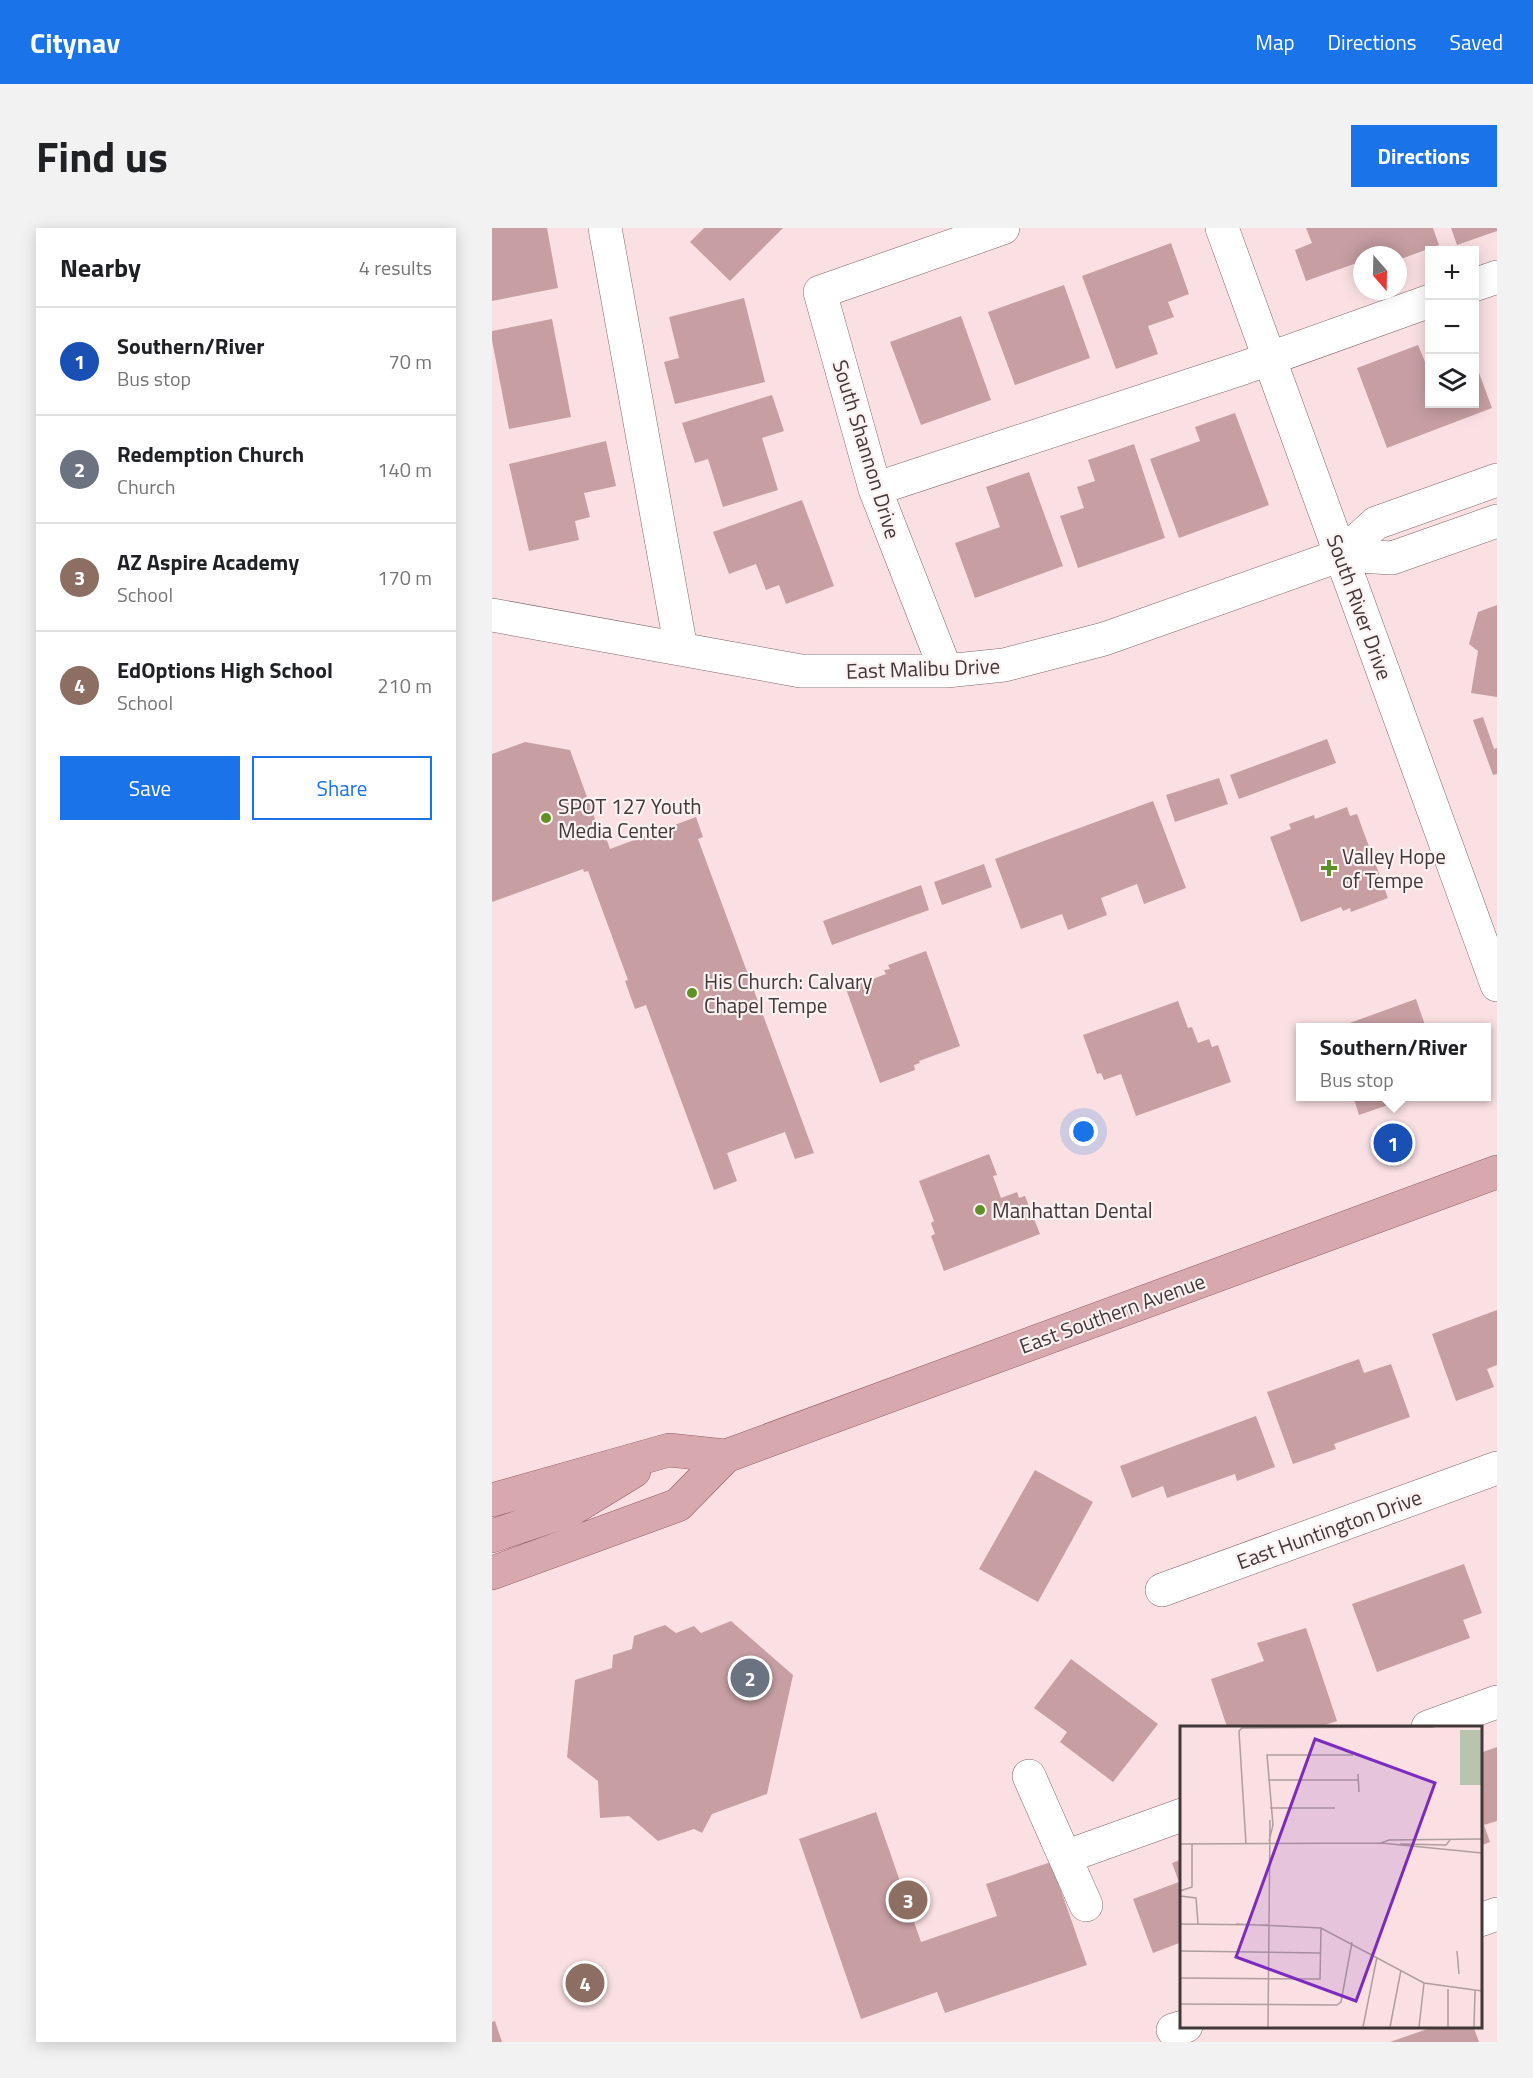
<!DOCTYPE html>
<meta charset="utf-8">
<style>
body{margin:0;font-family:"Titillium Web",sans-serif;background:#f2f2f2;color:#202124}
.controls{position:absolute;right:18px;top:18px;display:grid;overflow:hidden;border-radius:0px;box-shadow:0 3px 15px #0003}
.controls button{width:54px;height:54px;display:grid;place-items:center;padding:0;border:0;border-bottom:2px solid #e0e0e0;background:#fff;color:#202124;font:30px sans-serif}
.compass{position:absolute;left:861px;top:18px;width:54px;height:54px;border-radius:50%;background:#fff;box-shadow:0 3px 15px #0003;rotate:160deg}
.you{position:absolute;left:592px;top:904px;width:21px;height:21px;margin:-15px;border:4px solid #fff;border-radius:50%;background:#1a73e8;box-shadow:0 0 0 9px #1a73e833}
.badge{display:grid;place-items:center;width:39px;height:39px;border-radius:50%;background:#1a73e8;color:#fff;font-size:20px;font-weight:700}
.pin{position:absolute;translate:-50% -50%;border:3px solid #fff;box-shadow:0 2px 6px #0006}
.popup{position:absolute;left:804px;top:795px;width:195px;height:78px;box-sizing:border-box;display:grid;place-content:center;border-radius:0px;background:#fff;filter:drop-shadow(0 2px 4px #0005);font-size:20px;white-space:nowrap;color:#757577}
.popup b{font-size:22px;color:#202124}
.popup::after{content:'';position:absolute;left:50%;top:100%;margin-left:-12px;border:12px solid transparent;border-top-color:#fff}
.list{margin:0;padding:0;list-style:none}
h2{display:flex;justify-content:space-between;align-items:center;height:78px;margin:0;padding:0 24px;font-size:26px}
h2 small{font-size:20px;font-weight:400;color:#757577}
.list li{display:grid;grid-template-columns:39px 1fr auto;gap:18px;align-items:center;box-sizing:border-box;height:108px;padding:0 24px;border-top:2px solid #e0e0e0}
.list b{display:block;font-size:22px;white-space:nowrap}
.list p{margin:0;font-size:20px;white-space:nowrap;color:#757577}
.list em{font-size:20px;font-style:normal;color:#757577}
.actions{display:flex;gap:12px;padding:18px 24px}
.actions a{flex:1;padding:14px 0;border:2px solid #1a73e8;border-radius:0px;text-align:center;font-size:21px;color:#1a73e8}
.actions .main{background:#1a73e8;color:#fff}
.icon{flex:none;width:33px;height:33px;fill:none;stroke:currentColor;stroke-width:2;stroke-linecap:round;stroke-linejoin:round}
.map{position:relative;flex:none;width:1005px;height:1814px;overflow:hidden;border-radius:0px}
header{display:flex;align-items:center;gap:36px;box-sizing:border-box;height:84px;padding:0 30px;background:#1a73e8;color:#fff}
header strong{font-size:28px}
nav{display:flex;gap:33px;margin-inline-start:auto;font-size:21px}
.intro{display:flex;align-items:center;justify-content:space-between;box-sizing:border-box;height:144px;padding:0 36px}
h1{margin:0;font-size:42px}
.button{padding:15px 27px;border-radius:0px;background:#1a73e8;color:#fff;font-size:21px;font-weight:700}
main{display:flex;gap:36px;padding:0 36px}
aside{flex:1;background:#fff;border-radius:0px;box-shadow:0 3px 15px #0003}
.map>svg:first-child{display:block}
.building{fill:#c79fa3}
.lines{fill:none;stroke-linecap:round;stroke-linejoin:round}
.minor-casing{stroke:#7e6769;stroke-width:34}
.major-casing{stroke:#915c63;stroke-width:34}
.minor{stroke:#fff;stroke-width:33}
.major{stroke:#d7a9af;stroke-width:33}
.poi-dot{fill:#5f9027;stroke:#fcf2f2;stroke-width:2}
.labels{text-anchor:middle;dominant-baseline:central;stroke-width:4.5;stroke-linejoin:round;paint-order:stroke}
.street-label{font-size:21px;fill:#423839;stroke:#fcf2f2}
.poi-label{font-size:21px;fill:#423839;stroke:#fcf2f2;text-anchor:start}
.inset-road{fill:none;stroke:#b09d9e;stroke-width:1.5}
.view{fill:#7b2cbf;fill-opacity:0.15;stroke:#7b2cbf;stroke-width:3}
.inset-edge{fill:none;stroke:#423839;stroke-width:3}
</style>
<header>
<strong>Citynav</strong>
<nav><a>Map</a><a>Directions</a><a>Saved</a></nav>
</header>
<div class="intro"><h1>Find us</h1><a class="button">Directions</a></div>
<main>
<aside>
<h2>Nearby<small>4 results</small></h2>
<ul class="list">
<li><span class="badge" style="background:#1a4fb4">1</span><div><b>Southern/River</b><p>Bus stop</p></div><em>70 m</em></li>
<li><span class="badge" style="background:#6b7280">2</span><div><b>Redemption Church</b><p>Church</p></div><em>140 m</em></li>
<li><span class="badge" style="background:#8d6e63">3</span><div><b>AZ Aspire Academy</b><p>School</p></div><em>170 m</em></li>
<li><span class="badge" style="background:#8d6e63">4</span><div><b>EdOptions High School</b><p>School</p></div><em>210 m</em></li>
</ul>
<div class="actions"><a class="main">Save</a><a>Share</a></div>
</aside>
<div class="map">
<svg width="1005" height="1814" viewBox="0 0 1005 1814">
<rect width="100%" height="100%" fill="#fae0e2"/>
<path class="building" d="M0 0H55L66 60 0 73Z
M212 0H291L238 53 198 14Z
M814 0H941L947 17 906 32V27H870V45L866 47 862 36 814 53 803 22 820 15Z
M959 0H1005V3L965 17Z
M679 15 697 66 676 74 682 89 656 98 666 126 624 141 590 48Z
M572 57 598 130 523 157 496 84Z
M252 70 273 154 183 176 172 134 187 130 177 89Z
M469 88 499 172 429 197 398 114Z
M60 91 79 189 17 201 0 112V103Z
M926 117 934 136 938 134V176H982L983 134 1000 180 895 220 865 140Z
M280 167 292 203 270 210 286 262 231 279 216 231 203 235 190 195Z
M743 185 777 277 687 310 658 231 708 213 703 199Z
M114 213 124 258 92 265 98 289 83 293 87 312 37 323 17 236Z
M642 216 673 310 586 340 568 288 592 280 585 259 603 253 596 232Z
M537 244 571 338 483 370 463 315 508 299 494 259Z
M310 272 342 358 294 376 287 357 274 362 264 336 237 346 221 304Z
M1005 377V469L979 465 986 423 977 416 986 384Z
M991 489 1002 521 1005 520V546L1001 547 981 492Z
M835 511 844 535 747 571 738 547Z
M33 514 78 522 108 605 112 604 118 621 204 589 211 609 206 611 322 925 303 931 293 904 235 925 245 953 222 962 154 777 143 781 133 753 136 752 96 643 92 644 91 641 0 674V526Z
M727 550 736 576 683 594 674 567Z
M661 573 694 660 652 676 645 656 609 670 615 687 576 702 570 686 529 701 503 631Z
M855 579 858 588 865 586 896 670 859 684 858 680 851 683 849 679 809 694 778 609 799 601 797 596 822 587 823 591Z
M492 636 500 659 450 677 442 654Z
M429 657 437 682 340 717 331 693Z
M434 723 468 818 427 833 428 835 422 837 423 842 388 855 354 761 394 746 392 742 398 741 396 737Z
M924 771 934 800H857L855 796Z
M686 773 696 800 700 799 706 815 717 811 720 819 726 817 739 854 644 888 629 846 612 852 609 845 605 846 591 807Z
M861 868H919V869L867 887Z
M911 904 916 916 892 926 887 914Z
M497 926 505 947 501 948 509 970 525 964 527 970 533 968 548 1006 452 1043 439 1008 443 1006 439 995 442 993 427 953Z
M1005 1082V1137L995 1141 1002 1159 964 1173 940 1106Z
M867 1131 872 1145 899 1136 918 1189 842 1216 844 1221 801 1236 775 1164Z
M764 1188 783 1239 745 1253 743 1246 675 1270 671 1258 640 1270 628 1238Z
M543 1242 601 1274 546 1374 487 1341Z
M972 1336 990 1385 971 1392 978 1410 885 1444 860 1376Z
M239 1393 301 1447 275 1566 220 1586 210 1605 202 1601 166 1613 137 1588 108 1590 106 1553 75 1529 83 1452 120 1440 121 1427 140 1421 142 1408 173 1397 184 1405 202 1398 209 1405Z
M814 1400 845 1493 827 1499H735L719 1451 772 1433 765 1415Z
M579 1431 666 1496 621 1554 568 1514 575 1504 542 1480Z
M1005 1519V1593L992 1597 998 1614 988 1618V1525Z
M384 1584 429 1714 505 1688 494 1656 559 1634 595 1737 453 1785 445 1764 369 1791 307 1611Z
M690 1631V1714L661 1725 641 1671 687 1654 680 1635Z
M3 1793 10 1814H0V1794Z
M944 1798H981L987 1814H898Z"/>
<g class="lines">
<g class="minor-casing">
<path id="minor" d="M113 0 189 421
M730 0 1005 757
M982 57 1005 49
M383 261 751 140 938 73
M849 327 900 330 1005 293
M0 387 309 443H454L512 437 612 411 849 327 884 295 1005 252
M454 443 383 261 328 64 511 0
M670 1362 1005 1240
M936 1499 1005 1474
M537 1548 594 1677
M573 1629 690 1587
M988 1692 1005 1686
M681 1802 694 1798"/>
</g>
<g class="major-casing">
<path id="major" d="M0 1272 177 1222 234 1228
M0 1308 80 1281 142 1243
M0 1345 186 1277 234 1228 1005 944"/>
</g>
<use href="#minor" class="minor"/>
<use href="#major" class="major"/>
</g>
<g class="poi-dot">
<circle cx="54" cy="590" r="6"/>
<path d="M834 631h6v6h6v6h-6v6h-6v-6h-6v-6h6z"/>
<circle cx="200" cy="765" r="6"/>
<circle cx="488" cy="982" r="6"/>
</g>
<g class="labels">
<g class="street-label">
<text transform="translate(375 221) rotate(73)">South Shannon Drive</text>
<text transform="translate(868 379) rotate(70)">South River Drive</text>
<text transform="translate(431 440) rotate(-2)">East Malibu Drive</text>
<text transform="translate(620 1085) rotate(-20)">East Southern Avenue</text>
<text transform="translate(837 1301) rotate(-20)">East Huntington Drive</text>
</g>
<g class="poi-label">
<text x="66" y="578">SPOT 127 Youth<tspan x="66" dy="24">Media Center</tspan></text>
<text x="850" y="628">Valley Hope<tspan x="850" dy="24">of Tempe</tspan></text>
<text x="212" y="753">His Church: Calvary<tspan x="212" dy="24">Chapel Tempe</tspan></text>
<text x="500" y="982">Manhattan Dental</text>
</g>
</g>
<g transform="translate(688 1498)">
<rect width="302" height="302" fill="#fae0e2"/>
<path d="M280 4H301V59H280Z" fill="#b8c4ae"/>
<path class="inset-road" d="M178 48 179 66M88 54H178M90 82H155M89 115 93 99 87 29H173M201 117 209 114 302 113M0 118 201 117 302 127M66 118 59 5 62 2 254 1M220 118 266 119 270 114M0 165 12 161V118M0 170 16 172 18 198M0 198 88 199M56 198 141 202 244 257 302 265M0 225 141 227M277 225 279 248M0 252 140 253 141 202M268 263V301M0 278 157 279 161 276 172 216M88 301 90 94M183 301 197 231M210 301 221 244M239 301 244 257M294 301 295 265"/>
<path class="view" d="M135 13 255 57 176 275 56 231Z"/>
<rect width="302" height="302" class="inset-edge"/>
</g>
</svg>
<div class="controls">
<button>+</button>
<button>−</button>
<button><svg class="icon" aria-label="layers" viewBox="0 0 24 24"><path d="M12 4l9 5-9 5-9-5zM3 14l9 5 9-5"/></svg></button>
</div>
<svg class="compass" viewBox="-18 -18 36 36"><path d="M0-13l5 13h-10z" fill="#e53935"/><path d="M0 13l5-13h-10z" fill="#757577"/></svg>
<div class="you"></div>
<div class="pin badge" style="left:901px;top:915px;background:#1a4fb4">1</div>
<div class="popup"><b>Southern/River</b>Bus stop</div>
<div class="pin badge" style="left:258px;top:1450px;background:#6b7280">2</div>
<div class="pin badge" style="left:416px;top:1672px;background:#8d6e63">3</div>
<div class="pin badge" style="left:93px;top:1755px;background:#8d6e63">4</div>
</div>
</main>
